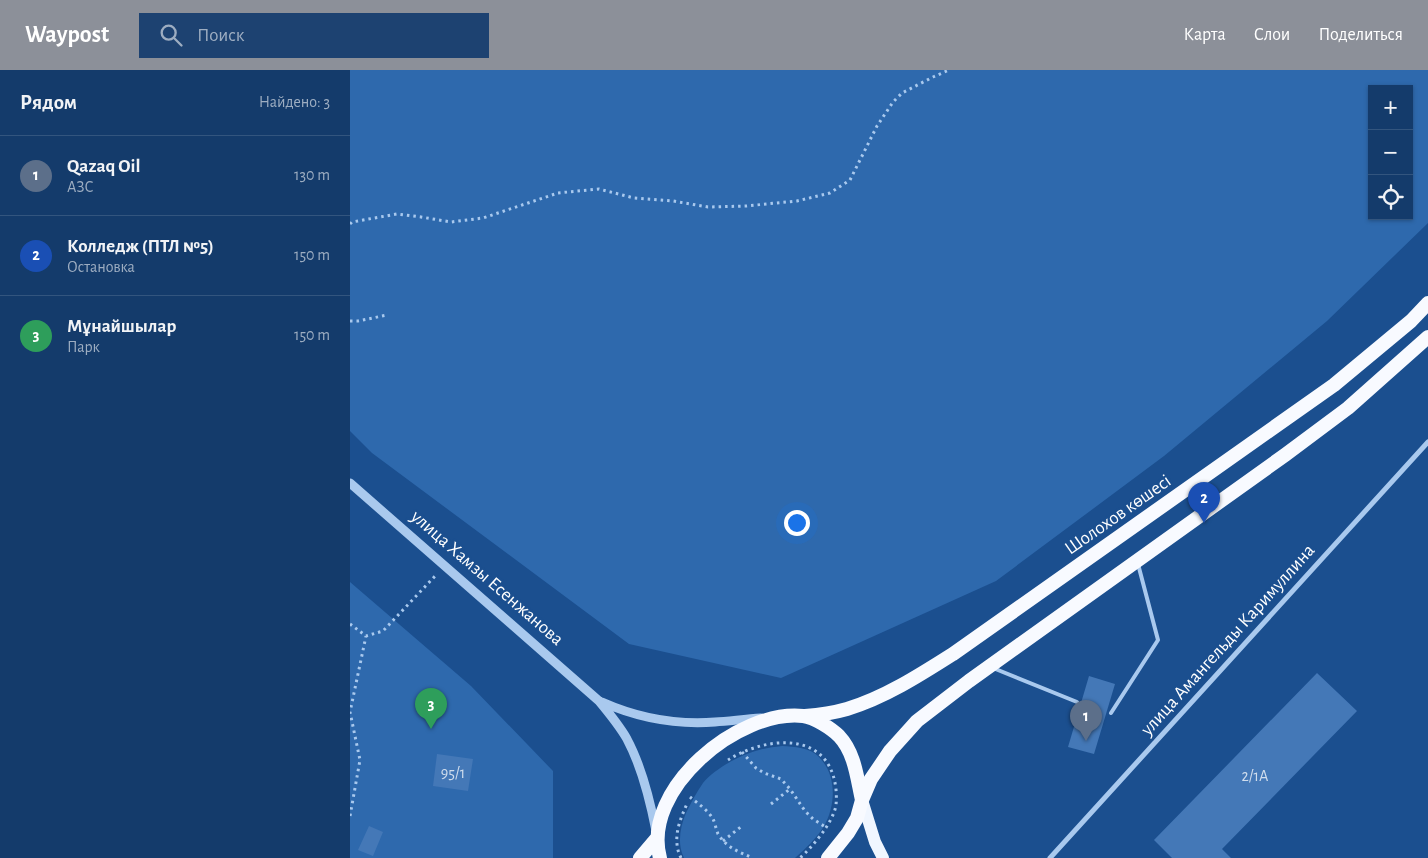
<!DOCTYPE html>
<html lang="ru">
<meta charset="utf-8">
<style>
body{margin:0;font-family:"Alegreya Sans",sans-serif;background:#1d4271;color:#f1f3f6}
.controls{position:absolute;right:15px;top:15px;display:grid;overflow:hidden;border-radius:0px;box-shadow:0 1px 4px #0004}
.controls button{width:45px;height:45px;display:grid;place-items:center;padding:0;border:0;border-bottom:1px solid #33557e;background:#143b6b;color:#f1f3f6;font:25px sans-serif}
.you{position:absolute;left:446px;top:452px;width:18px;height:18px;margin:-12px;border:4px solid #fff;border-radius:50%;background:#1a73e8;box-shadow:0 0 0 8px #1a73e833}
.badge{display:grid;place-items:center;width:32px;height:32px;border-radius:50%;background:#8c9099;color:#fff;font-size:16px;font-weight:700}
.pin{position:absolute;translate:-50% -41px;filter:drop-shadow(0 1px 2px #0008)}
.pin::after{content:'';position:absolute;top:26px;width:18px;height:15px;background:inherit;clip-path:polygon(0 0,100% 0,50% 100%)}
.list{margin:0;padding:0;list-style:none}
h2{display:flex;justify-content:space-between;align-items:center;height:65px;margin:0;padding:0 20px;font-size:21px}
h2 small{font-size:16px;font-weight:400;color:#9dadc1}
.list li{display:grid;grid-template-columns:32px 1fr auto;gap:15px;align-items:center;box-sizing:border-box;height:80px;padding:0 20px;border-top:1px solid #33557e}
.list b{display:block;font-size:19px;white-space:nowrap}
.list p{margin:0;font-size:16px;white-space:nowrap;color:#9dadc1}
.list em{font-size:16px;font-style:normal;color:#9dadc1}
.icon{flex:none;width:28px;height:28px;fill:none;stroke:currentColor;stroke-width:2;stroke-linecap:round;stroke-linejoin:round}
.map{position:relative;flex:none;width:1078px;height:788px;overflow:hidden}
header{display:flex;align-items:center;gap:30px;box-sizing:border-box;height:70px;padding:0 25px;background:#8c9099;color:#fff}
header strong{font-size:24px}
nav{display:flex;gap:28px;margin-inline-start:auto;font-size:18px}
.search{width:350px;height:45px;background:#1d4271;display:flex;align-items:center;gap:12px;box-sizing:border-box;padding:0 18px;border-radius:0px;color:#9dadc1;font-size:19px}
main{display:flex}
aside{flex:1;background:#143b6b}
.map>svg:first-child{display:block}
.green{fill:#2e69ad;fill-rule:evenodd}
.building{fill:#4478b7}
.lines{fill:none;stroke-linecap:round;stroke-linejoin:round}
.path{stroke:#a9c9ee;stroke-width:3;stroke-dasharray:2.5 4;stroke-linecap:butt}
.service{stroke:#a9c9ee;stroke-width:4}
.minor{stroke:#a9c9ee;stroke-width:5}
.tertiary{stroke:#a9c9ee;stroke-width:9}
.primary{stroke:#f0f6ff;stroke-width:12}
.trunk{stroke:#f8faff;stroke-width:14}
.labels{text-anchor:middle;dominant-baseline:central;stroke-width:5;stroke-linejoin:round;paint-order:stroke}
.number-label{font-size:16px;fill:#d0dded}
.street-label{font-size:19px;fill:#fff;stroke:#1b4f8f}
</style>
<header>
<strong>Waypost</strong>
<div class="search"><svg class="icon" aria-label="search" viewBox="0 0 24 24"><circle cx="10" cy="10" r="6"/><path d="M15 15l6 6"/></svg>Поиск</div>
<nav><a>Карта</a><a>Слои</a><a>Поделиться</a></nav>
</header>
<main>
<aside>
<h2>Рядом<small>Найдено: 3</small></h2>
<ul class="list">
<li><span class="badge" style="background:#5c6f8a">1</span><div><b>Qazaq Oil</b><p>АЗС</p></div><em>130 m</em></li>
<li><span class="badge" style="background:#1a4fb4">2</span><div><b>Колледж (ПТЛ №5)</b><p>Остановка</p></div><em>150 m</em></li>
<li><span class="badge" style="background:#2e9e5b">3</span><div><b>Мұнайшылар</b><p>Парк</p></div><em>150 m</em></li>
</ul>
</aside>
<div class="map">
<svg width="1078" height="788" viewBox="0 0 1078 788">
<rect width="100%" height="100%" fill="#1b4f8f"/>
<path class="green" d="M0 0H1078V153L977 251 814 386 646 511 431 608 279 574 22 383 0 361ZM1022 19H1059V146H1022Z
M0 512 121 616 203 701V788H0Z
M432 676C444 677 460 677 469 687 487 705 486 735 474 756 467 768 455 779 445 788H334C327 774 330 757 336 743 341 733 346 723 353 713 364 699 392 684 409 680 416 678 424 677 432 676Z"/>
<path class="building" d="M967 603 1007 641 872 779 881 788H822L804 770Z
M739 606 765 614 744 684 718 677Z
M87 684 123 689 118 721 83 716Z
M19 756 33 762 23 786 8 780Z"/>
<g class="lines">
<path class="path" d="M0 154 2 152 47 144 71 147 101 152 133 148 208 123 249 119 284 128 323 131 358 137 396 136 447 131 480 123 500 110 527 56 543 32 552 23 583 7 599 0
M0 251H8L37 245
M0 554 16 566 33 561 87 504
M392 682 406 698 414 703 431 709 440 719 455 741 463 749 477 758
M378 690C409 670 468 659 483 705 486 714 487 725 486 735 483 753 463 776 450 788
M340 727C347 733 358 740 363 749 365 753 366 759 368 764 377 778 389 782 403 788
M421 734 440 719
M0 746 10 690 0 642 16 566
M373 771 392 756
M331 788C322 770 329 751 337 734"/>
<path class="service" d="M643 598 727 632
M761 643 808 570 788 494"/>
<path class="minor" d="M700 788 1078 372"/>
<path class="tertiary" d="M0 413 249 631C259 643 269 655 277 669 292 697 300 730 306 761
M252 632C288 648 325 655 365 652 380 651 395 649 411 648"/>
<path class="primary" d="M512 730 525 772 533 788"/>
<path class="trunk" d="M455 646C469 645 483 643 497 639 534 628 570 605 603 584L984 315 1061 251 1078 233
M290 788 307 768
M310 788C291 719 389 639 453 646 464 647 482 659 489 666 505 683 507 708 512 730
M478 788 498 763 507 748 512 730 521 709 540 681 567 651 619 611 935 385 998 338 1078 267"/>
</g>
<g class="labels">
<g class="number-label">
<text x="103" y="703">95/1</text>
<text x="905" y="706">2/1А</text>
</g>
<g class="street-label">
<text transform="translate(768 445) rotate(-35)">Шолохов көшесі</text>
<text transform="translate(137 508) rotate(41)">улица Хамзы Есенжанова</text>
<text transform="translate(878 570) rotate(-48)">улица Амангельды Каримуллина</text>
</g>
</g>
</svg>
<div class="controls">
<button>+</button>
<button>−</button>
<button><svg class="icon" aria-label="locate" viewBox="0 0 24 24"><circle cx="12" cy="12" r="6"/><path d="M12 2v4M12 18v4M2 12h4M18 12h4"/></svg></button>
</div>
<div class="you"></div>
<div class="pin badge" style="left:736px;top:671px;background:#5c6f8a">1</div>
<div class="pin badge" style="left:854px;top:453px;background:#1a4fb4">2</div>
<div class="pin badge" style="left:81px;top:659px;background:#2e9e5b">3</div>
</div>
</main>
